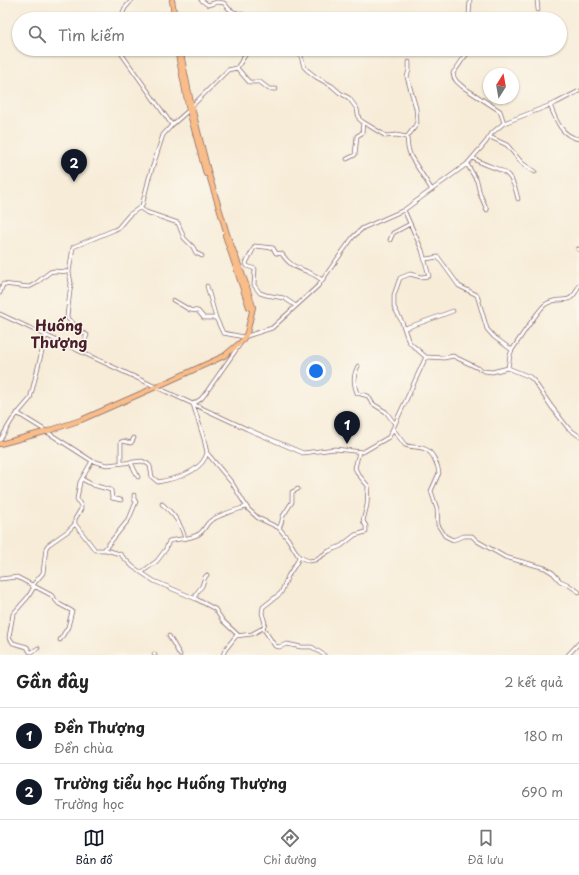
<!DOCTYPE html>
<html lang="vi">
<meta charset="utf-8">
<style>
body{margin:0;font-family:"Playpen Sans",sans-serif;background:#f2f2f2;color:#222}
.compass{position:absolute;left:483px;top:68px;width:36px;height:36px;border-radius:50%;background:#fff;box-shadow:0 1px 3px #0004;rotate:11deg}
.you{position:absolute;left:316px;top:371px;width:14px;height:14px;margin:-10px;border:3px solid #fff;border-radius:50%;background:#1a73e8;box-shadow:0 0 0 6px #1a73e833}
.badge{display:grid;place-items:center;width:26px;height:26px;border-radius:50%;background:#111827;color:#fff;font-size:13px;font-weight:700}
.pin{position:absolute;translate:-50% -33px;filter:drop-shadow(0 1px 2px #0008)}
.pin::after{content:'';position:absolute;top:21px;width:14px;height:12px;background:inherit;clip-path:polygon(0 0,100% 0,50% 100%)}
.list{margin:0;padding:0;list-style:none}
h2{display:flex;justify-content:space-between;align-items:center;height:52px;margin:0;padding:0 16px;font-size:17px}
h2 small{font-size:13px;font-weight:400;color:#767676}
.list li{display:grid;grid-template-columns:26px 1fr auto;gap:12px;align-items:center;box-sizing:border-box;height:56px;padding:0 16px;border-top:1px solid #e0e0e0}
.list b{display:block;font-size:15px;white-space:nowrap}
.list p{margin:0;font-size:13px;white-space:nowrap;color:#767676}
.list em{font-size:13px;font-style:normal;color:#767676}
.icon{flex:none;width:22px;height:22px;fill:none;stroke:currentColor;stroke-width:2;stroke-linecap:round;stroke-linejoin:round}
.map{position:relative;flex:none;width:579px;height:655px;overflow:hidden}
.search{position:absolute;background:#fff;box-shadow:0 1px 3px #0004;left:12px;right:12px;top:12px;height:44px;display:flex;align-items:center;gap:10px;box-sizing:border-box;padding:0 14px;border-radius:22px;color:#767676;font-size:15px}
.sheet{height:164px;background:#fff}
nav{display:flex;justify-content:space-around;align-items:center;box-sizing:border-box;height:56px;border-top:1px solid #e0e0e0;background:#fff;font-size:11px;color:#767676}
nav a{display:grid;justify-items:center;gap:2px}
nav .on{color:#111827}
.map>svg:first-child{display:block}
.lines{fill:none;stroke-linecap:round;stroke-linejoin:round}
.minor-casing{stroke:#876768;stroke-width:4.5}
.highway-casing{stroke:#876768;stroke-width:6}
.minor{stroke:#fff;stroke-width:3}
.highway{stroke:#f9bd89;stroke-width:4.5}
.labels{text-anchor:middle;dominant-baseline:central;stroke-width:3;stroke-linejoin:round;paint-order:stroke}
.quarter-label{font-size:15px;font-weight:bold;fill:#4a1f2b;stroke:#fbf7ec}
</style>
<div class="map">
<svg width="579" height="655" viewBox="0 0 579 655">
<rect width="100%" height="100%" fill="#fbf7ec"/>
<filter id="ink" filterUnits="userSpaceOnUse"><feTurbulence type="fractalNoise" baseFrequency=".025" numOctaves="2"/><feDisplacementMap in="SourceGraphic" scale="8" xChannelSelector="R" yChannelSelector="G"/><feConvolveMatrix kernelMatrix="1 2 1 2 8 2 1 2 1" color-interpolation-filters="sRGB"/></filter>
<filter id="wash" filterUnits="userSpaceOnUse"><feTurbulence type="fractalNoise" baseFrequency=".012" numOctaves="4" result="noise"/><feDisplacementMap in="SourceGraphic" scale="16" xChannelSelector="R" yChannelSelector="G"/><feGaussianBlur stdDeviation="0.9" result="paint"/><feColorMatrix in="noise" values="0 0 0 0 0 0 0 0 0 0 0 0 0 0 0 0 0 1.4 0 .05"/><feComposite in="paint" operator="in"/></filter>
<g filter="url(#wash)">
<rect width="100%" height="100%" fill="#f7ecd8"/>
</g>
<g filter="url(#ink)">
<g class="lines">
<g class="minor-casing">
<path id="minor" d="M201 0 208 5 217 2 224 3 229 9 234 12 258 19
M537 0 538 10
M120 19 125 8 132 0
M466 19 469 15 470 0
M118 49 172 125
M299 49 304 67 307 70 316 77 332 86 340 93 349 98 357 109 359 119 363 122 386 136 396 135 407 137
M473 49C464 54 460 65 453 73 453 79 458 83 463 87L500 111 504 123
M409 62V70L407 77 416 108 417 122 414 128 407 137 408 148 411 157 432 190
M237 68 249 82H260L269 89H276
M550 105C556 120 561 136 579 139
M192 106 228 70 237 68 249 49
M490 137 507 145 522 163 535 172
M473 158C498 174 510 162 518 199
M347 159 355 155 357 136 362 133 363 122
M467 164 477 181 480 194 487 210
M140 208 146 212 178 223 184 238 193 247 196 253 202 256
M404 210 422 250 429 276 421 277 410 274 400 278 394 295V307L402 322 408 340 411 344 427 358
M390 240 393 233 410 224
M578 249 579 250
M426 259 438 257 459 286 477 295 487 329 494 337 512 350
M207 286 216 318 223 333 244 337 272 328 318 286 353 237 363 228 404 210 467 164 486 142 492 133 504 123 556 103 579 91
M0 293 3 284 29 287 35 284 50 272 54 271 69 272
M173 300 190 310 198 311 204 318H216
M296 306 284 298 266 295 260 293 254 285 255 269 247 266 246 263 255 246 273 248 276 253 282 254C290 266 296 267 308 272 313 274 318 277 322 280
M0 314 154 386
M405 328C421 323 437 317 453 311
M81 351 87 335 77 330 73 323 68 319 67 316 71 283 69 272 73 247 114 230 118 228 129 215 142 206 149 178 163 135 172 125 189 110
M358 366C353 376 353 382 357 393L368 396 373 404 386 412 395 424
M508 368 510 355 512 350C518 341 540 307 546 304 561 294 570 309 579 285
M156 387 193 404 201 399 205 394 243 340
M193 404 247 429 303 453 335 449 363 452 389 437 425 359 428 357 444 358 453 356 484 371 492 372 508 368 530 377 534 381 551 406 568 428 579 436
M193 404 204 439 207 453 232 483 248 509 258 518 279 528 288 539 299 557 297 562 288 576 281 593 263 607 262 613 265 623 263 628 252 634 236 636 225 650 223 655
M17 413 43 429
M393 429 405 445C411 448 418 446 425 449 433 452 438 465 439 473L431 491 437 509 438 525 445 536 453 540 464 536H472L477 541 505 557 545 568 553 573 560 581 567 584 579 592
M47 432 92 461 107 465 142 461 148 464 150 466 152 477 158 482C175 479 202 472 207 453
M0 440 12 420 30 399 46 335
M121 463V442L123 441 131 443 134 438
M131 463 138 477
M82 479 93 485 111 490 112 498 121 500
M162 504C173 513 182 525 185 539
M75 524 95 550H106L120 554 133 567 154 581 196 599
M279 528 281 524 283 516 292 502V492L298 489
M104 550 129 519 136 502 134 499V495
M299 557 309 561 315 560 329 551 341 546 355 535 366 532V526L363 521 367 505 368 486 358 474 355 468 359 452
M142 572 157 561 166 549 169 541C179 538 189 540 199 534 204 531 205 526 209 522 217 515 236 510 246 507
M207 575 205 577 202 586 196 594V599L215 609 223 621 238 635
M0 579 17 577 51 595 59 604 72 611 68 627 60 640
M32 586 43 573 46 548 48 545 68 531 75 524V519L81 509V506L77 499 80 482 92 461
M34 587 28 597 13 614 9 637 13 643 27 647 30 652H32L38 648
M263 628 275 646 279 647 287 644 301 647H312L324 655
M169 636 180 655
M154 654 155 655
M568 655 579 643"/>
</g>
<g class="highway-casing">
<path id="highway" d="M172 0 175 19
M177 49 189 110 206 174
M225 235 249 307 252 310
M0 444 48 431 81 420 165 383 224 356 242 341 247 333 253 307 246 284 227 234 209 175 192 108 180 49"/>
</g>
<use href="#minor" class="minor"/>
<use href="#highway" class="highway"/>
</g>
</g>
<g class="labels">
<g class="quarter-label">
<text x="59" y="324">Huống<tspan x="59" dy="17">Thượng</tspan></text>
</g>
</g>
</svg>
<svg class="compass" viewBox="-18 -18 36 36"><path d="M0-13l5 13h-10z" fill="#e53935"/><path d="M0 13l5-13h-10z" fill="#767676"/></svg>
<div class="you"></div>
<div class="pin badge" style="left:347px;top:444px">1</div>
<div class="pin badge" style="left:74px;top:182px">2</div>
<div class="search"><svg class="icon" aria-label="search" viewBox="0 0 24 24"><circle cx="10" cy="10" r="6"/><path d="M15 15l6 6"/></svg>Tìm kiếm</div>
</div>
<section class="sheet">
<h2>Gần đây<small>2 kết quả</small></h2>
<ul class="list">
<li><span class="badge">1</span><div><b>Đền Thượng</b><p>Đền chùa</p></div><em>180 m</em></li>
<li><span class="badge">2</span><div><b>Trường tiểu học Huống Thượng</b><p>Trường học</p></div><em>690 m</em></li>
</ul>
</section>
<nav>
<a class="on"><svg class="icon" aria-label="map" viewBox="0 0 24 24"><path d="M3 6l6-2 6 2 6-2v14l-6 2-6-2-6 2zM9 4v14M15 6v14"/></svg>Bản đồ</a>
<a><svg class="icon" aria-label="directions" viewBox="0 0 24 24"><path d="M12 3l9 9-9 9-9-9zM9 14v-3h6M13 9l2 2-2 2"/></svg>Chỉ đường</a>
<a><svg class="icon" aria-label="saved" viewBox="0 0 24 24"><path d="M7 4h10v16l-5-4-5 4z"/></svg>Đã lưu</a>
</nav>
